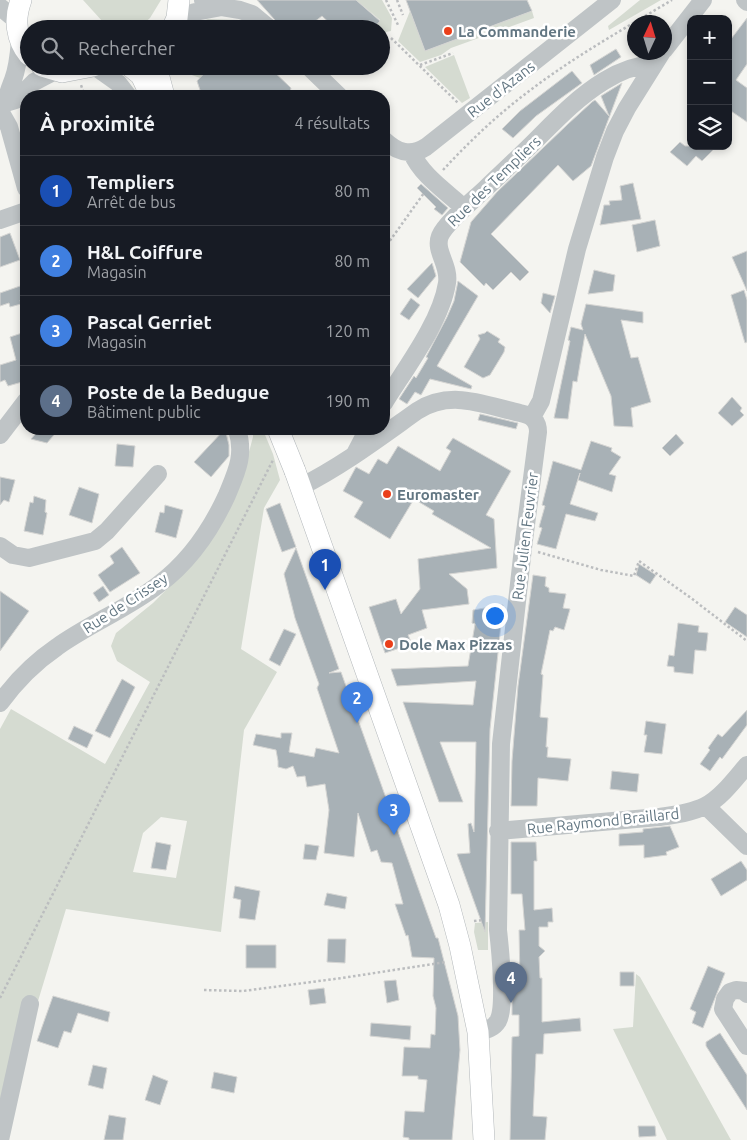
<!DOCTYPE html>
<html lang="fr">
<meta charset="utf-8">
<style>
body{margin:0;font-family:Ubuntu,sans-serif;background:#20242c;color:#f1f3f6}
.controls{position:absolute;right:15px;top:15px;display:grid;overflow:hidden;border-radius:10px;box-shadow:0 2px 8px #0003}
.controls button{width:45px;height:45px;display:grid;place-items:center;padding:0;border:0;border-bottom:1px solid #363941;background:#171b24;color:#f1f3f6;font:25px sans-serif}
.compass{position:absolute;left:627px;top:15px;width:45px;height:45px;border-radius:50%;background:#171b24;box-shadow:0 2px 8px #0003;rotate:4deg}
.you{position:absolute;left:494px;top:615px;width:18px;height:18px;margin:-12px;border:4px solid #fff;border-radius:50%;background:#1a73e8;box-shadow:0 0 0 8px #1a73e833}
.badge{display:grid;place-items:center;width:32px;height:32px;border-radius:50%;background:#0f766e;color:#fff;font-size:16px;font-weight:700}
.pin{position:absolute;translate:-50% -41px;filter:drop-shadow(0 1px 2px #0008)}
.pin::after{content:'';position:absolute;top:26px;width:18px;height:15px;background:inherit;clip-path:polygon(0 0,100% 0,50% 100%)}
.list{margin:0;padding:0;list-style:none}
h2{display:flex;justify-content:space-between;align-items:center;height:65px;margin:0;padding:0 20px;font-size:21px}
h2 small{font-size:16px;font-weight:400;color:#9ea1a6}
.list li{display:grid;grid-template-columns:32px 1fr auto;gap:15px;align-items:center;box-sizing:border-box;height:70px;padding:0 20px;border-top:1px solid #363941}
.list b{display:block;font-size:19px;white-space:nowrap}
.list p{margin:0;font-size:16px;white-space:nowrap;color:#9ea1a6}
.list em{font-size:16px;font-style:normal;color:#9ea1a6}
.icon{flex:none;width:28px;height:28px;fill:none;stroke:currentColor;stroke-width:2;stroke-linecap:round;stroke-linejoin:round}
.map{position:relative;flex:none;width:747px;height:1140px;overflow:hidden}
.search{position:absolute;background:#171b24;box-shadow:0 2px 8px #0003;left:20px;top:20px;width:370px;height:55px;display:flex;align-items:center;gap:12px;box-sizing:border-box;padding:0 18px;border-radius:28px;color:#9ea1a6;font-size:19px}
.panel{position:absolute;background:#171b24;box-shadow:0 2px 8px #0003;left:20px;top:90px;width:370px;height:345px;border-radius:20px}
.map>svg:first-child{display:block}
.green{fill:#d5dbd1;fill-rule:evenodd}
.building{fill:#a8b1b6;stroke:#d5d5d3}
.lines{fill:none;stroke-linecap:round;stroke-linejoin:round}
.major-casing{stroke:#b2b7ba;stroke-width:22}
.path{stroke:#bbbdbf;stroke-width:2.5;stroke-dasharray:2.5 2.5;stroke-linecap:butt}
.minor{stroke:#bfc4c6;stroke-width:18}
.major{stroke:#fff;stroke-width:21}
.major-bridge-casing{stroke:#b2b7ba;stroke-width:22;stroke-linecap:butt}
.major-bridge{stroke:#fff;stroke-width:21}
.poi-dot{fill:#ea3f1a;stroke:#fff;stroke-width:2}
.labels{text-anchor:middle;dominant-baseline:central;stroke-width:5;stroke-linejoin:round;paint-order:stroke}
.poi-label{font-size:15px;font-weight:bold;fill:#627682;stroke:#fff;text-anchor:start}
.street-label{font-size:15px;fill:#627682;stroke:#fff}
</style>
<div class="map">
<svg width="747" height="1140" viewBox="0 0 747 1140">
<rect width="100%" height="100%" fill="#f4f4f0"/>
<path class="green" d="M83 0H161L150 18 138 29H95L103 22Z
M356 0H382L392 18 391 31 386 32 381 38V29L373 28 380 20Z
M640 0H661L609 30 608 26Z
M410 11 425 51 532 11 534 18 451 48 441 55 420 62 398 41Z
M208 19 239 20 237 24 200 29H187L193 24Z
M454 55 470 98 462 103 425 67Z
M167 66H209L210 68 200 78Z
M253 429 263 430 273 454 280 480 264 508 241 649 277 672 244 730 221 932 66 909 28 1034 0 1111V729L11 709 105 764 150 682 117 661 111 646 116 633 153 603 187 569 246 463 253 437ZM161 817 187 821 176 878 133 872 143 833Z
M488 922V950H478L474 932 475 923Z
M636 974 640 977 731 1140H667L613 1029 633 1027Z"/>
<path class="building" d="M257 0H356L380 21 373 29H336L322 16 305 29H283Z
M406 0H527L532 11 425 51Z
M747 18V64L736 80 747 88V122L728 109V43Z
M616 49 621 57 594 75 590 65Z
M211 66H268L291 88 289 96H202L197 81Z
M572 71 582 83 536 116 513 138 502 129 520 111Z
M622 83 591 166 573 181 558 165 491 234 529 272 520 281 511 272 493 290 486 283 484 286 460 262 471 222 497 192 568 124 592 102 595 100 609 116 601 96Z
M680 142 685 146H717L702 161 696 156 687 166 670 152Z
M633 183 641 219 600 225 604 205H610L609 201 622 200 620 186Z
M421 184 448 208 442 215 434 209 436 207 417 188Z
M655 220 660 246 637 252 632 225Z
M10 233 20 260 0 267V237Z
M747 251V291L732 257Z
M432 263 436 276 418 298 407 289Z
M594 270 615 275 613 291 588 294Z
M458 281 478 296 437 366 472 386 471 389 430 379 421 395 415 392 407 404 399 399 414 376 416 378 428 358 426 357 447 317 454 301Z
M26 284V297L20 300 21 304 10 307 9 303 0 306V293Z
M744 290 747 300V342L745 343 731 295Z
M543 293 555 296 550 313 541 303Z
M411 298 420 305 409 320 400 314Z
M586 304 643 312V323L621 320 631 358 638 357 651 402 631 408 633 427 614 426 611 396 585 334 577 382 573 381 568 419 554 418 570 341 568 340 571 327 583 330 581 324Z
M487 331 500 339 498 342 505 347 504 352 490 375 483 378 464 367 480 339 478 335 485 333Z
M22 333 24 341H26V384L23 385 22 382 8 386 5 380 0 382V365L16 360 10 337Z
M732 397 742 408 740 411 744 415 732 426 718 413Z
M480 414 518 423 516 429 478 420Z
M40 429H59L47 443 31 439Z
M225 429 229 445V456L211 477 194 462Z
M676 434 684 443 670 456 662 448Z
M453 438 511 471 486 515 494 519 497 568 449 574 467 589 469 604 422 610 427 628 408 635 412 644 385 653 369 607 396 599 401 614 420 589 418 559 491 548 432 514 434 511 414 499 390 539 354 517 363 502 343 491 356 467 369 474 378 459 387 464 398 446 440 471 451 451 446 448Z
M591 441 612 448 611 451 621 457 609 474 616 476 612 492 578 480 580 473 570 504 598 513 595 521 566 514 556 549 537 544 542 528 539 527 545 506 542 505 553 461 581 470Z
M117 444 135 446 133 467 115 466Z
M0 477 15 480 9 502 4 500 0 505Z
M79 487 99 494 92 523 69 515Z
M34 496 46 500 45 512 47 513 43 535 24 531 30 502 33 503Z
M280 503 296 547 282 552 266 509Z
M165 505 183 510 176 538 155 532 160 512 164 513Z
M122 547 140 573 110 592 98 575 114 563 110 556Z
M296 548 339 669 329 673 341 672 436 938H438L458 1016 460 1050 452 1140H409V1138L403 1137 405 1111 424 1112 427 1080 418 1079V1076H402L404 1047 430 1048 431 1034 435 1035 436 1008 433 996 434 958 412 957 408 935 406 936 395 904H403L392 863 381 862 377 850 371 852 358 813 354 857 324 853 329 810 325 784 307 787 305 776 297 777 293 766 286 769 278 767V761L276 750 253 745 256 734 281 738V733H292L289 752 314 757 316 748 339 753 317 688 319 684 295 618 284 574Z
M639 564 656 575 650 584 636 575Z
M533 575 546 577 545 586 549 588V592L566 594 563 608 570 609 564 630 555 627 553 631 550 630 541 674 543 675 540 717 548 718 546 747H548L547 757 571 759 568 781 538 778 537 806H511L512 761 518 686Z
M103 586 109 595 99 602 93 593Z
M0 591 29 611 0 651Z
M503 605 490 729 485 932 457 854 470 853 468 824 471 823 474 832 476 742H440L463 802H439L403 702 473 705 476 681 397 686 391 669 468 666 475 624 472 623 473 610Z
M735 607 747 615V637L725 622Z
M678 623 699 626 698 632 708 633 706 651 695 650 693 674 674 672V667L667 666 669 655 674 656Z
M284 629 296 634 280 666 269 660Z
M122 679 135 687 110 738 95 731Z
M747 710V725L722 759 720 757 710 771 700 764 710 750 708 748 718 734 722 737Z
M646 721 666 724 662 754 644 752 647 735H644Z
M74 726 93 735 87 748 68 739Z
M612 771 639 774 637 792 610 789Z
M670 826 679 847 666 852 667 855 644 858V845L619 846V834L643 832V829Z
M156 842 171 845 166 870 151 868Z
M511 842H536L537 861H534V910L552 908 553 922H548V927H539V946L545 951 539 957 540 978H542V1022L580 1018 581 1031 544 1034 543 1054H536L533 1116 547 1117 545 1140H510L512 1037 519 1036V1015H512V979H520L519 930H525L522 894H511Z
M305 844 319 846 316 860 303 859Z
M741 861 747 870V880L721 896 711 879Z
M235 886 260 891 255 920 239 918 241 900 233 898Z
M327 893 347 897 345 909 324 905Z
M328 939H346L345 963 327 962Z
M246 945H276V968H246Z
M708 966 725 973 703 1028 692 1023 696 1012 690 1009Z
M620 972H634V986H620Z
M396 980 399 1000 387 1003 384 981Z
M324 988 326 1003 310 1005 308 990Z
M53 996 110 1012 108 1022 78 1013 71 1033 64 1031 58 1048 37 1041Z
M371 1023 411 1026 410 1040 370 1036Z
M720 1033 747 1075V1110L706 1046V1042Z
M93 1065 107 1068 103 1089 88 1085Z
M214 1072 237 1077 234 1093 211 1088Z
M153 1075 168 1081 160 1105 145 1100Z
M109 1115 126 1118 123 1140H104Z
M638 1126H655L656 1136 639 1137Z"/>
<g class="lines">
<g class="major-casing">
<path id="major" d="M21 0C14 19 16 39 29 55
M172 29 177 18 179 0
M42 66 62 72 93 66
M130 66 141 75 151 96
M156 66 164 96
M295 471 449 905 460 946 478 1032 484 1140"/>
</g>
<path class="path" d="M386 0 398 25
M397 0 403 15
M391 38 458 103
M420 65 453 53
M76 96 84 94 81 85
M22 122 26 116
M443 170C468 143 495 117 524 95 570 59 622 30 672 0
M384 249 424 193
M538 552 601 570 634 576 639 561 691 598 747 641
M474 921 483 920
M204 990 243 991 342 978 446 962
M0 998 273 460"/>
<path class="minor" d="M203 0 222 7 240 10 252 14 270 29
M745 0 747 2
M0 7 16 20
M177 18 195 12 222 7
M664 50 703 0
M94 66 118 83 128 96
M308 66 339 96
M6 103C7 94 10 88 13 80 18 67 19 53 20 40
M0 108 6 103 16 100 34 82 55 71
M0 111 9 127 26 188
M384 140C397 152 410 157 426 147L612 0
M412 153C421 175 447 192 464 208
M0 220 26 211
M384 403C405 369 441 322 447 283 450 265 434 251 440 236 445 223 476 198 487 187 503 172 520 156 536 140 558 118 578 97 604 81 620 71 635 65 654 64
M532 417 541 401 577 249 605 157 615 131 627 108 662 52
M0 435 26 401
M355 454 368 429
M300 487C342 466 379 438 417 411 451 389 484 405 520 413 531 415 538 420 538 432L523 548 501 744 498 930C500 948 506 1007 498 1021 493 1029 486 1030 478 1032
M0 546 13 555 29 558 95 541 107 531 158 474
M0 703C16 681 35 662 57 647 89 624 127 609 158 585 189 562 211 530 227 495 237 471 245 455 237 429
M706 806 747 846
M498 831 659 817C674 815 691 813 705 806 721 798 735 779 747 765
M747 994 746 991 736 990 730 992 725 999 723 1009 747 1046
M0 1140 30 1004"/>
<use href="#major" class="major"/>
<g class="major-bridge-casing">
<path id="major-bridge" d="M278 429 295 471"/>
</g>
<use href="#major-bridge" class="major-bridge"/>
</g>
<g class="poi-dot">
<circle cx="448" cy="31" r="5"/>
<circle cx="387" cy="494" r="5"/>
<circle cx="389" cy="644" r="5"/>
</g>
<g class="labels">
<g class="poi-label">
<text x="458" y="31">La Commanderie</text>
<text x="397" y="494">Euromaster</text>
<text x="399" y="644">Dole Max Pizzas</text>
</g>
<g class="street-label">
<text transform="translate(501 89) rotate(-38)">Rue d'Azans</text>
<text transform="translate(494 181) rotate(-44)">Rue des Templiers</text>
<text transform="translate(525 536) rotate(-83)">Rue Julien Feuvrier</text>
<text transform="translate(125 603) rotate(-33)">Rue de Crissey</text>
<text transform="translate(603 821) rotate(-6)">Rue Raymond Braillard</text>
</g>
</g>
</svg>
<div class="controls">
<button>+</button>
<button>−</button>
<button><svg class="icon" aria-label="layers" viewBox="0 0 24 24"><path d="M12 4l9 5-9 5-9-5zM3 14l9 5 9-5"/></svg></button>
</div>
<svg class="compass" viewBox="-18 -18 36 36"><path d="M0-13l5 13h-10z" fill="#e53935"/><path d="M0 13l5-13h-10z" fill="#9ea1a6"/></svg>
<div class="you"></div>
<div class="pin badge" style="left:325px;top:590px;background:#1a4fb4">1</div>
<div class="pin badge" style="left:357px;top:723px;background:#3f7fe0">2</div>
<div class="pin badge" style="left:394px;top:835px;background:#3f7fe0">3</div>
<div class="pin badge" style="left:511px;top:1003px;background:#5c6f8a">4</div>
<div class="search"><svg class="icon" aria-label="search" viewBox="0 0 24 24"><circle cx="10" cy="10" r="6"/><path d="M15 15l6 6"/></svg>Rechercher</div>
<section class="panel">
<h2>À proximité<small>4 résultats</small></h2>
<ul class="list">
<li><span class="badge" style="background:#1a4fb4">1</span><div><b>Templiers</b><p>Arrêt de bus</p></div><em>80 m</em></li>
<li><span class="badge" style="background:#3f7fe0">2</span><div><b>H&amp;L Coiffure</b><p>Magasin</p></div><em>80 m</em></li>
<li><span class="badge" style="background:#3f7fe0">3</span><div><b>Pascal Gerriet</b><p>Magasin</p></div><em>120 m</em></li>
<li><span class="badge" style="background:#5c6f8a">4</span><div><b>Poste de la Bedugue</b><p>Bâtiment public</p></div><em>190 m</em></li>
</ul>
</section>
</div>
